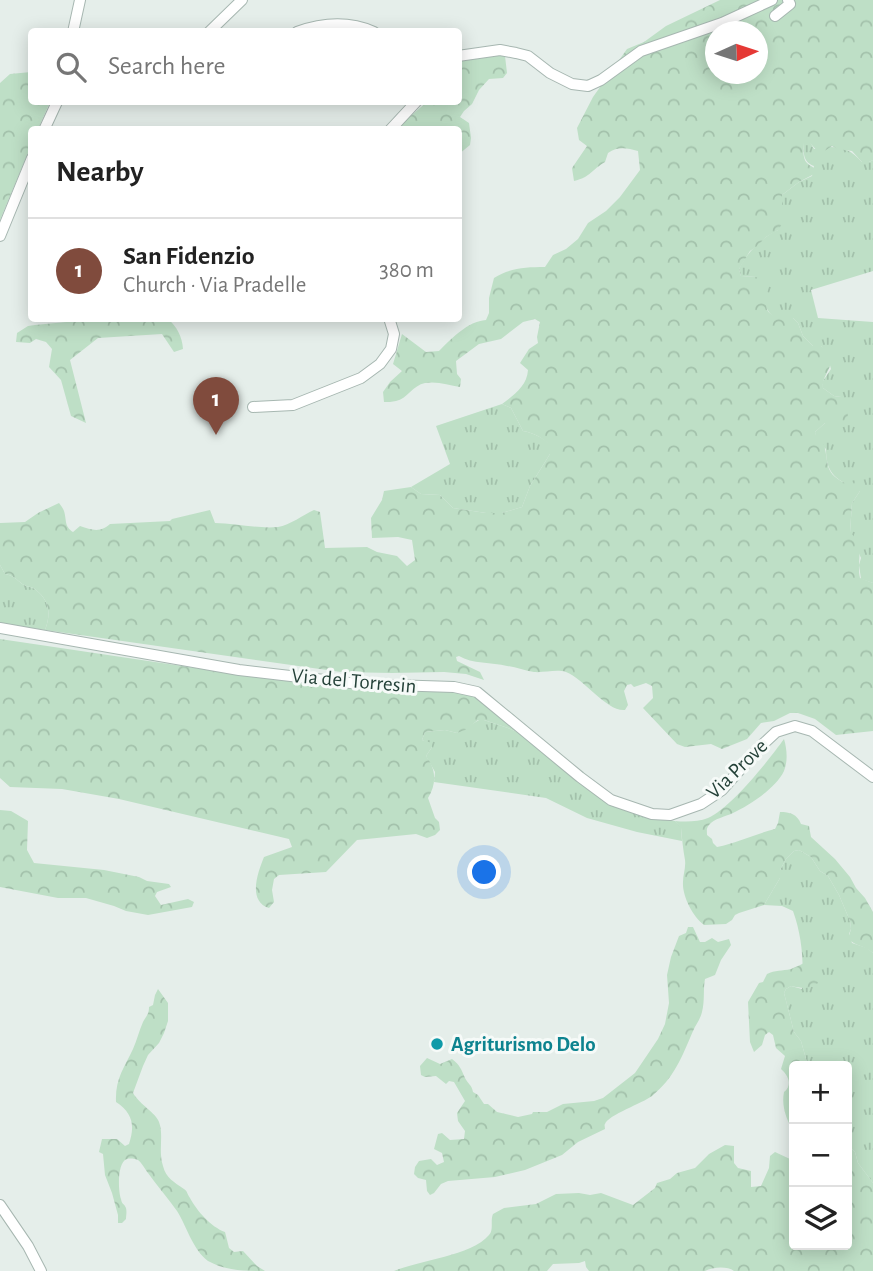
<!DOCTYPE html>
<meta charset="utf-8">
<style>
body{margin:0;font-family:"Alegreya Sans",sans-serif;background:#f6f6f6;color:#222}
.controls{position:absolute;right:21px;bottom:21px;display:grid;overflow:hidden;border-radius:7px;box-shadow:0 4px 18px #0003}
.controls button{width:63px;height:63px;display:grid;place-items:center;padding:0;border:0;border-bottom:2px solid #e0e0e0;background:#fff;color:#222;font:35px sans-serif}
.compass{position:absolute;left:705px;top:21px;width:63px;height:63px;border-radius:50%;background:#fff;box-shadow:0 4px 18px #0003;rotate:87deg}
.you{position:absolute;left:485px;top:873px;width:24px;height:24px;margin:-18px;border:5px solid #fff;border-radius:50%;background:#1a73e8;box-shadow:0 0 0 10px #1a73e833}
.badge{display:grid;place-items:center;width:46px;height:46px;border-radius:50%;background:#804b3d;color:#fff;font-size:23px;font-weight:700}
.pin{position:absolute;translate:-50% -58px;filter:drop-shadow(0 2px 4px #0008)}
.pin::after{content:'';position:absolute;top:37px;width:24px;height:21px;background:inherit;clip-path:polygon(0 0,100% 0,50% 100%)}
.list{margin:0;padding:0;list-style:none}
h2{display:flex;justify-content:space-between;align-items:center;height:91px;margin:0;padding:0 28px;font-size:30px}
h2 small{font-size:23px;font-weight:400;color:#767676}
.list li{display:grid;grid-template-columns:46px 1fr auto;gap:21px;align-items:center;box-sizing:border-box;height:105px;padding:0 28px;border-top:2px solid #e0e0e0}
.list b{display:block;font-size:26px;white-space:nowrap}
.list p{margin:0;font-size:23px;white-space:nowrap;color:#767676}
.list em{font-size:23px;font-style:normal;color:#767676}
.icon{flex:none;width:38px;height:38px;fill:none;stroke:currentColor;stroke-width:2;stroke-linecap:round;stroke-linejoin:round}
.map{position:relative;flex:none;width:873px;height:1271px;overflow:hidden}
.search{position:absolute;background:#fff;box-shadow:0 4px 18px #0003;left:28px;top:28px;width:434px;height:77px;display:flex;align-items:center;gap:18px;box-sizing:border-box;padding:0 24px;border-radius:7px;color:#767676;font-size:26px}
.panel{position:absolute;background:#fff;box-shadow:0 4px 18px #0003;left:28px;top:126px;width:434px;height:196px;border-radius:7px}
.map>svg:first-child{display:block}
.grass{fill:url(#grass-tufts)}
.forest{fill:url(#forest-crowns);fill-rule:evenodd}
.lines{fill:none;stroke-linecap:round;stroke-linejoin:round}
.minor-casing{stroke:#a7b7b1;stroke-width:12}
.minor{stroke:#fff;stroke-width:10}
.culture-dot{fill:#0f9aa8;stroke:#f6faf8;stroke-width:2.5}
.labels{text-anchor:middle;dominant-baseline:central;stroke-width:6;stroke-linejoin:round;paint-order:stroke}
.street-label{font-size:21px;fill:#244138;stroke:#f6faf8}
.culture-label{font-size:21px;font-weight:bold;fill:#0d838f;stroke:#f6faf8;text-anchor:start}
</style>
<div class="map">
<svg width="873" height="1271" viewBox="0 0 873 1271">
<defs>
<pattern id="grass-tufts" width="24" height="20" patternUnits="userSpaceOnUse" patternTransform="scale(1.75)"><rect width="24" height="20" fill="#bedfc6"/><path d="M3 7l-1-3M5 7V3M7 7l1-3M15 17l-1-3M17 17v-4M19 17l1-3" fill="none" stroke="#a3c1ab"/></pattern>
<pattern id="forest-crowns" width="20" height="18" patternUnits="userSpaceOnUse" patternTransform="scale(1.75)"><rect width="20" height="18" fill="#bedfc6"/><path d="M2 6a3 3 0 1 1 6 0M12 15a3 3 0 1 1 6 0" fill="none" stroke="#a3c1ab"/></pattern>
</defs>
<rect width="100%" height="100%" fill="#e5eeea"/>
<path class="grass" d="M810 142 814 149C834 145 848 146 862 162H869L873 160V271L811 290 818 318 873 322V583L861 579 859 565 861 558 850 533 852 503 860 491C838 480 826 476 826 449L816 439 815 432 825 423 841 397 834 396 823 388V381L831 369 826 351 821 346H813L803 336 798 323 793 318C787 318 781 319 775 317 765 314 759 287 756 277L741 276 739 269C745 255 763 236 778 230L782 195 799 182 812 176 814 166C803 162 804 154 803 143Z
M502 404 511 408 523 431C534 433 541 437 550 444V454L530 486 522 507 502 513H486L453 508 440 495 421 494 411 487 450 464 436 426Z
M0 565 5 574C17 577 15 579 24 585 28 587 32 587 35 589 50 601 51 614 45 630L0 623Z
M479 720H484L508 728 533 739 607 794 650 815 665 820 675 821 681 827 682 841 637 832 587 818 546 798 434 782 435 772 426 756 432 747 429 743 422 740 425 732 445 730 457 733Z
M799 850 811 857 820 871 828 876 839 895 850 921 851 929 849 934 852 943 867 948 873 953V1183L858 1163 855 1152 847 1144V1066H808L801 1041 794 1032 784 993 786 989 791 986 802 989C804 962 802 936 793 911L782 906 764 905 780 878V870L786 859 794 851Z"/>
<path class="forest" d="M720 0H873V160L869 162H862L852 151 838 149 832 146 820 154 810 143H803C804 149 802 158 807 163 811 167 815 167 818 172L799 182 782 195V224L778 230 766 237 756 247 750 251 739 269 741 276 756 277 769 283C764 309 762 318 793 318L798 323 803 336 813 346H821L832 354C832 371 822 375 823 388L834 396 841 397 846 402 848 416 839 427 825 423 815 432 817 439 823 442C830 461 822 472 845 483L858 479 861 485 860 491 852 503 850 532C866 548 856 560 860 578L873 583V731L836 735 815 719 798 713H790L774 721 761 723 747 739 722 749 711 744 685 747 677 744 643 708 653 698 652 686 646 683 634 687 631 684 627 685 624 691 628 705 625 710C607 712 584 679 566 672 556 669 544 673 534 672 525 671 516 667 507 666 492 662 472 664 459 656L456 657 457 661 480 672 484 680 466 674 444 672 392 673 341 672 45 630C51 614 50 601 35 589 32 587 28 587 24 585 15 579 17 577 5 574L0 565V523L25 522 38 513 59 503C61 506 63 508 64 511 67 521 64 526 73 532L80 526C92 530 100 533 110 524L170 521 172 519 210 510 215 523C235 523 257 529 278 527 290 525 303 515 314 510L320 512 325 548 367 547 377 552 397 556 407 566 415 560 412 540 398 537 372 538 371 518 382 500 384 491 411 487 421 494 440 495 453 508 486 513H502L522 507 530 486 550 454V445C541 437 534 433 523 431L511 408 502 404C514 395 527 386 528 370L520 363 529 349 538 343 537 337 540 322 535 319 523 322 501 339 479 344 456 361 457 374 461 379 460 387C449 385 437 381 425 383 413 385 407 399 396 401 392 402 388 402 384 402L383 392 390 382 402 371 393 364 402 334 426 352 439 351C451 339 468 321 486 320L489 313V298L494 278C510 268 526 267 545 267L553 255 566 249 578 239 588 223 606 211 620 197 640 170 638 151C627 148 618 146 608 153L605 162C591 170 591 177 574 181L572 168 587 146 579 140 577 128 593 97 627 49 644 42 666 26ZM716 32H758V74H716Z
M480 54 505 56 507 73 503 78 489 79 479 90 472 104 464 111 460 117 469 123 471 138 470 145 459 154 458 130H394L427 102H458L459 58Z
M31 72 32 102H50L38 129 32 130 31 146 0 220V83L10 74Z
M94 319H168C177 327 182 336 183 349L174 352 162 334 98 338 70 360 86 423 71 416 61 380 49 367 52 349 46 342 36 339 30 343 16 342 17 333 28 326 35 325 66 322 76 319 85 321Z
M0 639 209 670 346 688 397 690 449 688 483 695 508 710 544 741 533 739 508 728 484 720H478L465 730 457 733 445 730 425 732 422 740 432 743V747L426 756C436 769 437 783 428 798L435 818 439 822 440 830 435 835 427 838 416 834 357 840 326 872 279 875 274 879 272 890 274 902 269 908C247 901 258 872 264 857L292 847 289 839 119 799 62 789 10 787 0 778Z
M784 739C787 749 788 761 784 771 776 788 750 805 733 813 727 816 713 819 709 825 706 829 707 830 707 835L712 839 713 843 717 847C737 843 755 834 775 829L778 823 780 812C790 812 797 814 801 824L809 826 811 837 835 859 850 877 856 888 865 898 873 912V953C865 946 856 946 848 939L851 929 850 921 839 895 828 876 820 871 811 857 799 850 794 851 786 859 780 870V878L764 905 739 913 735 915 732 920 726 924 704 925C693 917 682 896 683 882 683 875 686 868 685 860 683 849 682 839 681 828L675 821C685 822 698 822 708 818 732 807 768 761 784 739Z
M0 810 11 811 28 821 27 850 34 863 104 870 139 877 147 881 169 884 171 887 157 892 155 896 161 905 188 899 194 902 192 907 148 915 126 911 114 906 86 898H58L0 887Z
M688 927H693L700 942H705L712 938 718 942 729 939 731 945 721 960 715 975 705 979C703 989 705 1001 702 1012 700 1020 696 1024 693 1031 682 1057 674 1078 652 1096 643 1103 608 1115 605 1124 604 1125 605 1127 605 1129L578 1142 562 1155 525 1170 495 1177 448 1181 441 1184 434 1193 430 1195 427 1191 426 1180 418 1178 414 1174 415 1167 419 1161 431 1159 437 1165 444 1162 442 1153 434 1149 438 1134 442 1133 450 1140 464 1139 465 1131 458 1121 457 1113 465 1101 454 1082 449 1081 446 1084 436 1076 425 1077 421 1075 420 1066 427 1058 440 1064 452 1059C460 1065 461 1069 465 1078 468 1084 472 1085 473 1092L478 1095 484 1104H488L497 1112 518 1117 532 1114 533 1112H547L563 1104 594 1101 603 1098 635 1073 658 1039 665 1024 669 1003 667 975 671 957 679 936 686 933Z
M808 961C817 967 819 973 818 983 809 990 801 988 791 986L786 989 784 993 794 1032 801 1041 808 1066H794V1133C787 1120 781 1107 784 1092 793 1085 788 1075 781 1069L785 1056 776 1048 773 1035 769 1032 765 1035 762 1045 754 1052 750 1042 748 1002 759 983 763 982 767 974C775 970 782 971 791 969 796 967 802 964 808 961Z
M158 989 168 1003V1021L164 1033 159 1043 148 1055 143 1066 133 1093C140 1105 156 1113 159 1122 164 1135 158 1151 163 1166 166 1178 174 1182 184 1189 188 1192 187 1194 190 1198 197 1211 211 1227 225 1232L229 1248 234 1252 243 1251 257 1266 265 1271C244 1271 226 1271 208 1261 193 1250 187 1227 177 1211 168 1198 157 1186 148 1173 145 1169 142 1163 138 1160 136 1159 130 1158 127 1159 117 1162 118 1191 121 1199 122 1205 124 1203 126 1208 127 1212 126 1216 126 1219L122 1223H118V1215L112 1193 105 1175 103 1154 99 1152 102 1139H117L125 1146 129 1144C135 1126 133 1113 116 1102 115 1079 124 1068 133 1049 137 1040 139 1031 143 1022 146 1016 149 1015 149 1007L153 1005 155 995Z
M847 1144 855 1152 858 1163 873 1183V1271H734C727 1266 713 1267 705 1271H589L586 1267 585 1261 579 1263 553 1264 547 1271H394C420 1260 471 1256 489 1235 494 1230 490 1221 493 1214L504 1208 536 1204 556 1194 579 1193 590 1195 601 1193 633 1205 655 1188 657 1183 670 1179 677 1173 695 1168 709 1154 725 1145 734 1146V1163L738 1168 751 1171V1187L761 1186 769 1168 770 1156 775 1152 790 1159 794 1157V1149V1245H847Z"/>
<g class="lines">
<g class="minor-casing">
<path id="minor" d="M775 16 790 4 788 0
M73 32 80 0
M209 32 242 0
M297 32C322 23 349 21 374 32
M458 56 500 50 516 53 528 56 550 73 572 84 588 86 601 80 641 51 722 23 772 0
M44 130 57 102
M390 130 416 102
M0 236 32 158
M253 407 293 405 361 378 380 364 391 349 394 334 389 318
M0 628 239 670 359 684 454 687 477 692 580 777 611 800 652 814 670 815 701 804 722 790 762 745 776 732 795 726 812 731 873 777
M0 1205 28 1246 41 1271"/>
</g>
<use href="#minor" class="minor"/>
</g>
<circle class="culture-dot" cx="437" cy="1044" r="7"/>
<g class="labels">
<g class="street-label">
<text transform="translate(354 681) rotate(5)">Via del Torresin</text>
<text transform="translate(737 769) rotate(-44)">Via Prove</text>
</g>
<g class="culture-label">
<text x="451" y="1044">Agriturismo Delo</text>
</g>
</g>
</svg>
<div class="controls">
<button>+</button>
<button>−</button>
<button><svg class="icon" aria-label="layers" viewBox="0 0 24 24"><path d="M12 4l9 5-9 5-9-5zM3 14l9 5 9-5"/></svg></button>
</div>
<svg class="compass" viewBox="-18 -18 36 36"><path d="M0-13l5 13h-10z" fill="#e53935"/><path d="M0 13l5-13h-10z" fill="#767676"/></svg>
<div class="you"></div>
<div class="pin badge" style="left:216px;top:435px">1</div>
<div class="search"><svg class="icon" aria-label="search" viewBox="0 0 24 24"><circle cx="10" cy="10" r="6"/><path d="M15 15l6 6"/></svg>Search here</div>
<section class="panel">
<h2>Nearby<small></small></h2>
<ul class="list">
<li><span class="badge">1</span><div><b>San Fidenzio</b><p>Church · Via Pradelle</p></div><em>380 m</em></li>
</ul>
</section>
</div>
